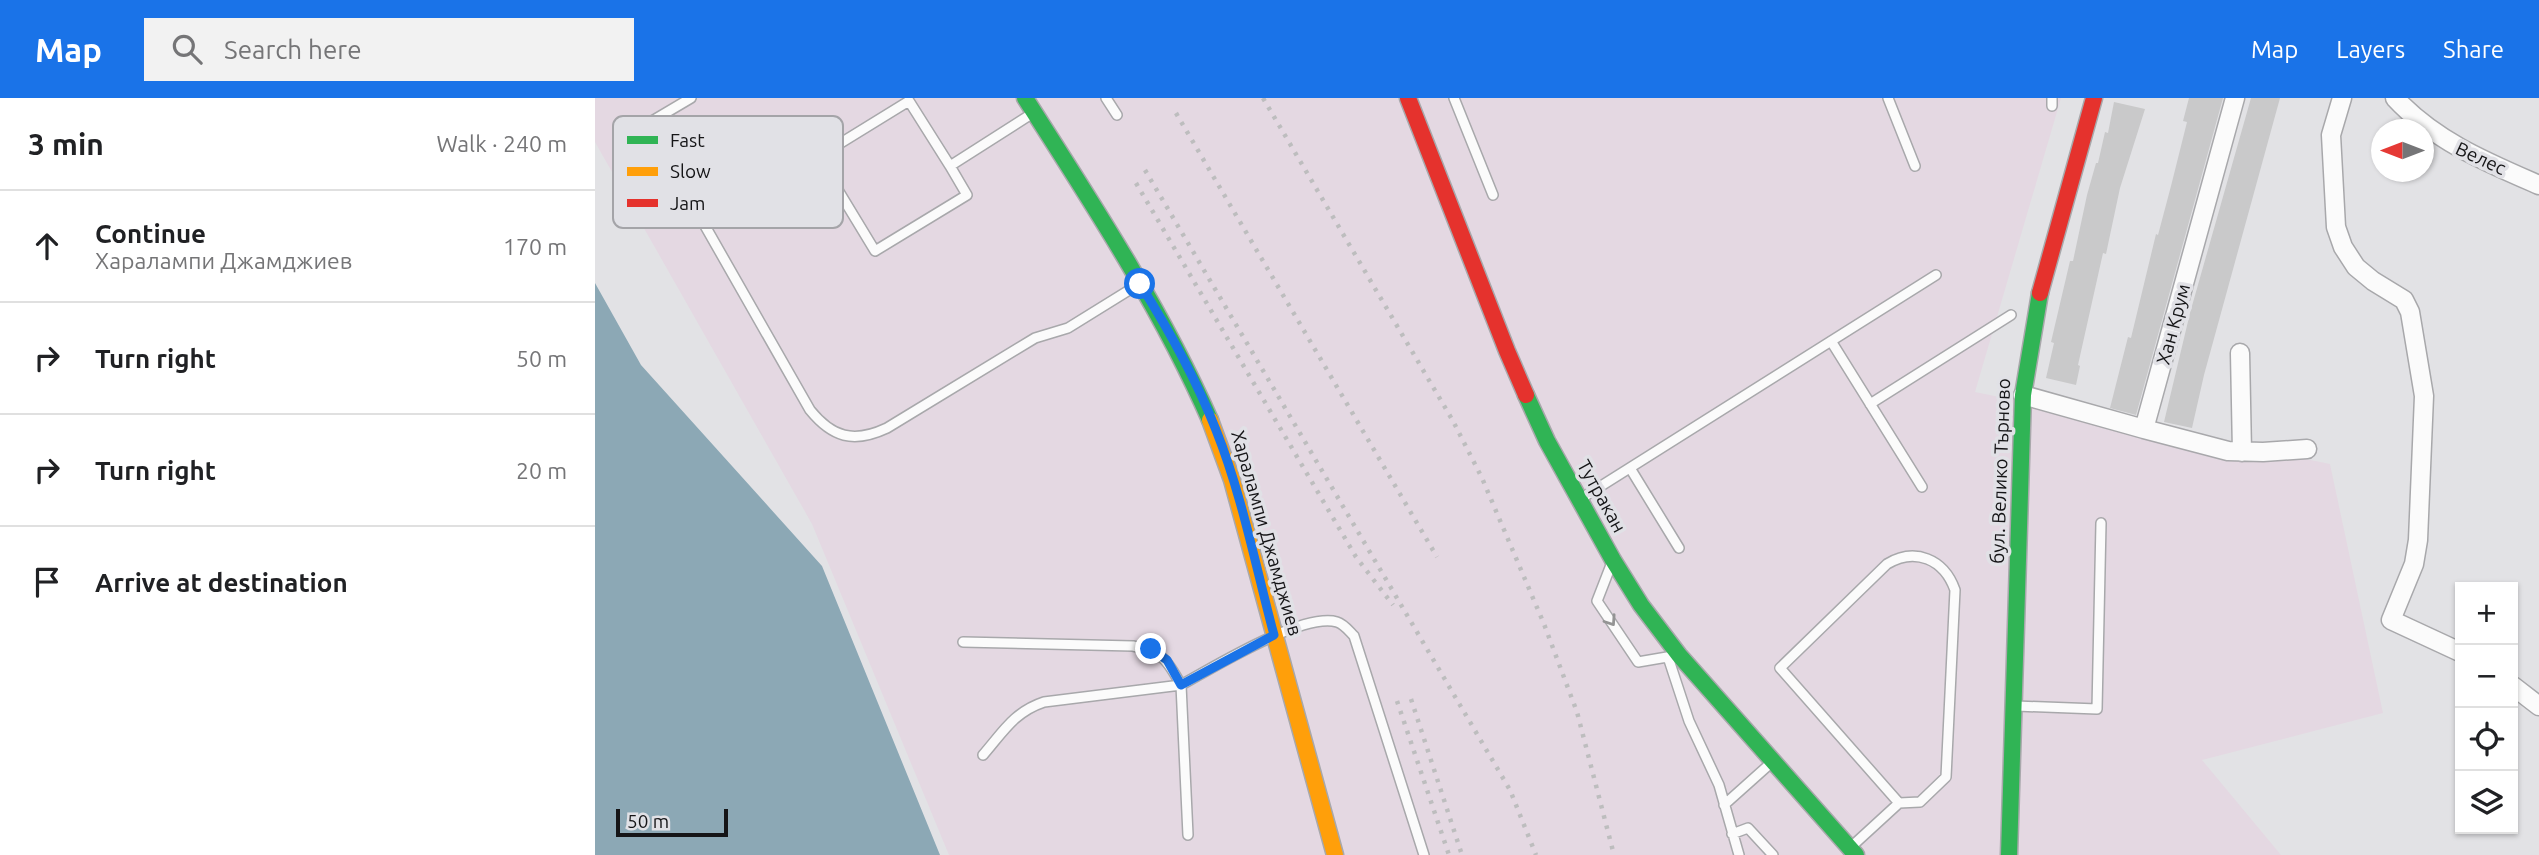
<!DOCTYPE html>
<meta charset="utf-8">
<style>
body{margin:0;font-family:Ubuntu,sans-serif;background:#f2f2f2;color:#202124}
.controls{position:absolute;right:21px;bottom:21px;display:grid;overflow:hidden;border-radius:0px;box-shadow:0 2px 5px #0004}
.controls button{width:63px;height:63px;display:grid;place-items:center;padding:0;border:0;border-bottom:2px solid #e0e0e0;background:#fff;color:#202124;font:35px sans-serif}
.compass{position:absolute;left:1776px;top:21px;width:63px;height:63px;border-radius:50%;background:#fff;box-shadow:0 2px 5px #0004;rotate:270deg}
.scale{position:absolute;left:21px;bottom:18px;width:112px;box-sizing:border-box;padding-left:7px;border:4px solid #151517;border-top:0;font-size:19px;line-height:24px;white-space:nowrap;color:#151517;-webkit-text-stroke:5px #e1e1e6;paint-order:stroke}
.stop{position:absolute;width:21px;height:21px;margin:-16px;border:5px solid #1a73e8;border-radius:50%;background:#fff}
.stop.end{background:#1a73e8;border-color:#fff;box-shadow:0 2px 7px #0008}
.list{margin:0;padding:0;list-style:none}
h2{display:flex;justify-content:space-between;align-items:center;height:91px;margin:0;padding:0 28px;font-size:30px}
h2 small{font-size:23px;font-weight:400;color:#757577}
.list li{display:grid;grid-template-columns:46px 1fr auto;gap:21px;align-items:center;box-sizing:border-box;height:112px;padding:0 28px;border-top:2px solid #e0e0e0}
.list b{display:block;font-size:26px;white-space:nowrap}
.list p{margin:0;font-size:23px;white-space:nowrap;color:#757577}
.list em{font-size:23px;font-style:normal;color:#757577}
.icon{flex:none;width:38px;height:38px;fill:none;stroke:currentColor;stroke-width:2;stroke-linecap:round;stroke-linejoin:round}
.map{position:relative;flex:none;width:1944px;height:757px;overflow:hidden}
header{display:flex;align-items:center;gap:42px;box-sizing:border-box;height:98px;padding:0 35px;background:#1a73e8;color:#fff}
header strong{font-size:33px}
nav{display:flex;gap:38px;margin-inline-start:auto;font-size:24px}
.search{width:490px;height:63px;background:#f2f2f2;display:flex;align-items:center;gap:18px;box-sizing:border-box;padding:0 24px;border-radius:0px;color:#757577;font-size:26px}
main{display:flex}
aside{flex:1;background:#fff}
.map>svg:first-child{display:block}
.industrial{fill:#e4d8e2}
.water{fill:#8ca8b5}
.building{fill:#c9c9ca}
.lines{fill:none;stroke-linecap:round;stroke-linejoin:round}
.lane-casing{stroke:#a8a8ab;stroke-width:12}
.street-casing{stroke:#a8a8ab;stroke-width:21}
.fast-casing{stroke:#a8a8ab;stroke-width:19}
.slow-casing{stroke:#a8a8ab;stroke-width:19}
.jam-casing{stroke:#a8a8ab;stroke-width:19}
.lane{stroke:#fbfbfb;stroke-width:9}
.street{stroke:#fbfbfb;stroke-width:18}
.fast{stroke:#30b455;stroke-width:16}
.slow{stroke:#ff9f0a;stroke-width:16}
.jam{stroke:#e5322d;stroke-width:16}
.rail{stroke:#bdbdbe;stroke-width:4.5;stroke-dasharray:3.5 7;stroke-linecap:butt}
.oneway{stroke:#949494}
.route{stroke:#1a73e8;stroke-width:9}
.labels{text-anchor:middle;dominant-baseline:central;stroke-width:7;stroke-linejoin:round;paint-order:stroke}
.street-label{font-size:19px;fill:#151517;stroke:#e1e1e6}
.key{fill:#e1e1e6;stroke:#a4a4a8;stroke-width:2}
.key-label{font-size:19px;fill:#151517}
</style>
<header>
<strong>Map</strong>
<div class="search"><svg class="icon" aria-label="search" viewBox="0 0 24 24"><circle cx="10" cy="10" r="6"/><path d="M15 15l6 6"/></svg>Search here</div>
<nav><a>Map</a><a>Layers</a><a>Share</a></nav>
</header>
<main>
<aside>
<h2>3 min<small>Walk · 240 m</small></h2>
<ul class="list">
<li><svg class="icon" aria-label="ahead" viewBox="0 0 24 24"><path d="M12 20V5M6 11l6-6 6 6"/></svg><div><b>Continue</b><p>Харалампи Джамджиев</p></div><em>170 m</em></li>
<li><svg class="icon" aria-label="right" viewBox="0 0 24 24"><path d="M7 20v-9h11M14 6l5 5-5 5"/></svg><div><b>Turn right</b></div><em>50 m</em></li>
<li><svg class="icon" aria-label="right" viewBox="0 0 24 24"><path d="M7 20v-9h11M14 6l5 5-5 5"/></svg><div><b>Turn right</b></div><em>20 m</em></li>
<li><svg class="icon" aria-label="arrive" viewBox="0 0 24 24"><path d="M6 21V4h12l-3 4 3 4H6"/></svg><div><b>Arrive at destination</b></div></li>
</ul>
</aside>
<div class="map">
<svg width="1944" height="757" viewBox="0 0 1944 757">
<rect width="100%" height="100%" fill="#e2e2e5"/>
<path class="industrial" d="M0 0H1466L1380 294 1735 366 1788 615 1607 662 1686 757H354L217 426 0 44Z"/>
<path class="water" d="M0 185 46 267 227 468 345 757H0Z"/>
<path class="building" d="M1594 0H1628L1541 317 1515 310 1533 239 1536 240 1561 136 1563 137 1576 88 1592 24 1588 23Z
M1656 0H1685L1609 277 1597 330 1569 324 1595 215Z
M1519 4 1550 11 1525 90 1511 156 1508 155 1483 267 1485 268 1481 287 1451 280 1459 245 1456 244 1475 163H1478L1492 97 1501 65H1503L1510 34 1513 35Z"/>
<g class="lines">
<g class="lane-casing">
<path id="lane" d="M96 0 52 26 215 312C237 339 258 346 292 330L440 240 473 230 544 186
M511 0 522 17
M859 0 898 97
M1293 0 1320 68
M1457 0V8
M355 68 314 3 223 59 280 153 372 97 355 68 438 15
M1236 243 1327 389
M1275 306 1416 217
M1035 370 1084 450
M987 400 1341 177
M1016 467 1002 503 1043 564 1078 558
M368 544 538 548C567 554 572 561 586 587L449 604C419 614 408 634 388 657
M1073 559 1094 623 1124 687 1144 757
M1421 608 1502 611 1506 425
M1129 707 1176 665
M1137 736 1153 730 1178 757
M593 737 586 587C619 569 708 514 742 524 749 526 754 533 759 538L829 757
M1256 749 1304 705 1185 570 1292 466C1320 449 1349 461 1360 492L1351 679 1325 704 1304 705"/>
</g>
<g class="street-casing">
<path id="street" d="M1747 0 1736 37 1741 129 1748 149 1761 169 1778 183 1809 202 1815 214 1829 298 1823 442 1819 466 1796 522 1865 554
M1800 0C1840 43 1891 64 1944 87
M1645 255 1647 354
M1428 297 1549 331 1640 0
M1549 331 1633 353 1668 354 1712 351
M1918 588 1944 608"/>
</g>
<g class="fast-casing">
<path id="fast" d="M430 0C497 105 565 208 615 322
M931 297 952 343 1018 462 1046 507 1084 557 1261 757
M1414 757 1428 297 1445 195"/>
</g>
<g class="slow-casing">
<path id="slow" d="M615 322 637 382 740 757"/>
</g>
<g class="jam-casing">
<path id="jam" d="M813 0 912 253 931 297
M1445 195 1499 0"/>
</g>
<use href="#lane" class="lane"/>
<use href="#street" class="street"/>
<use href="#fast" class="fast"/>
<use href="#slow" class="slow"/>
<use href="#jam" class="jam"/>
<path class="rail" d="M668 0 858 323 887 380 949 526 982 614 1019 757
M581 15 842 459
M550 72 915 692 941 757
M541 85 761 459 798 507
M816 601 867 757
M802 603 854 757"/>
</g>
<defs><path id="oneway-chevron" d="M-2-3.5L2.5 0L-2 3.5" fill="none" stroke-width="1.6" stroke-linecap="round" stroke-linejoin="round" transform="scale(1.75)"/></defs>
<use class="oneway" href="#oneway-chevron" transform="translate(1016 523) rotate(56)"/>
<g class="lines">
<path class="route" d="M545 186C574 232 601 281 621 332 647 397 661 470 679 537L586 587 572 562 556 551"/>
</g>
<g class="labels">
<g class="street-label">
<text transform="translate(1886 60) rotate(25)">Велес</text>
<text transform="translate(1578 226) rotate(-75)">Хан Крум</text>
<text transform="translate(1405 373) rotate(-88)">бул. Велико Търново</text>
<text transform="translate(1007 398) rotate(61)">Тутракан</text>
<text transform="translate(672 435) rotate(74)">Харалампи Джамджиев</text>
</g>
</g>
<rect x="18" y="18" width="230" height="112" rx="10" class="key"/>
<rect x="32" y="38" width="31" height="8" fill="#30b455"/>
<rect x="32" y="69" width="31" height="9" fill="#ff9f0a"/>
<rect x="32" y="101" width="31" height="8" fill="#e5322d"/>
<g class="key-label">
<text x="75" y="49">Fast</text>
<text x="75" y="80">Slow</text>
<text x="75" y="112">Jam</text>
</g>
</svg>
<div class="controls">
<button>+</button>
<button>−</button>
<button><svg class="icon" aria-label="locate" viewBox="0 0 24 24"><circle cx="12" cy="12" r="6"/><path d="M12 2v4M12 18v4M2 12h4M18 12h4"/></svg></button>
<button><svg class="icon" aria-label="layers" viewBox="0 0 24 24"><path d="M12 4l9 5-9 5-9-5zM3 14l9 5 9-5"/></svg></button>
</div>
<svg class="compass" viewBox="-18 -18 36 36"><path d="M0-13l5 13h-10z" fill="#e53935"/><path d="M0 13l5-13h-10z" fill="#757577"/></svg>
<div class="scale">50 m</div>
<div class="stop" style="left:545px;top:186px"></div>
<div class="stop end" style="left:556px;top:551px"></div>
</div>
</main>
